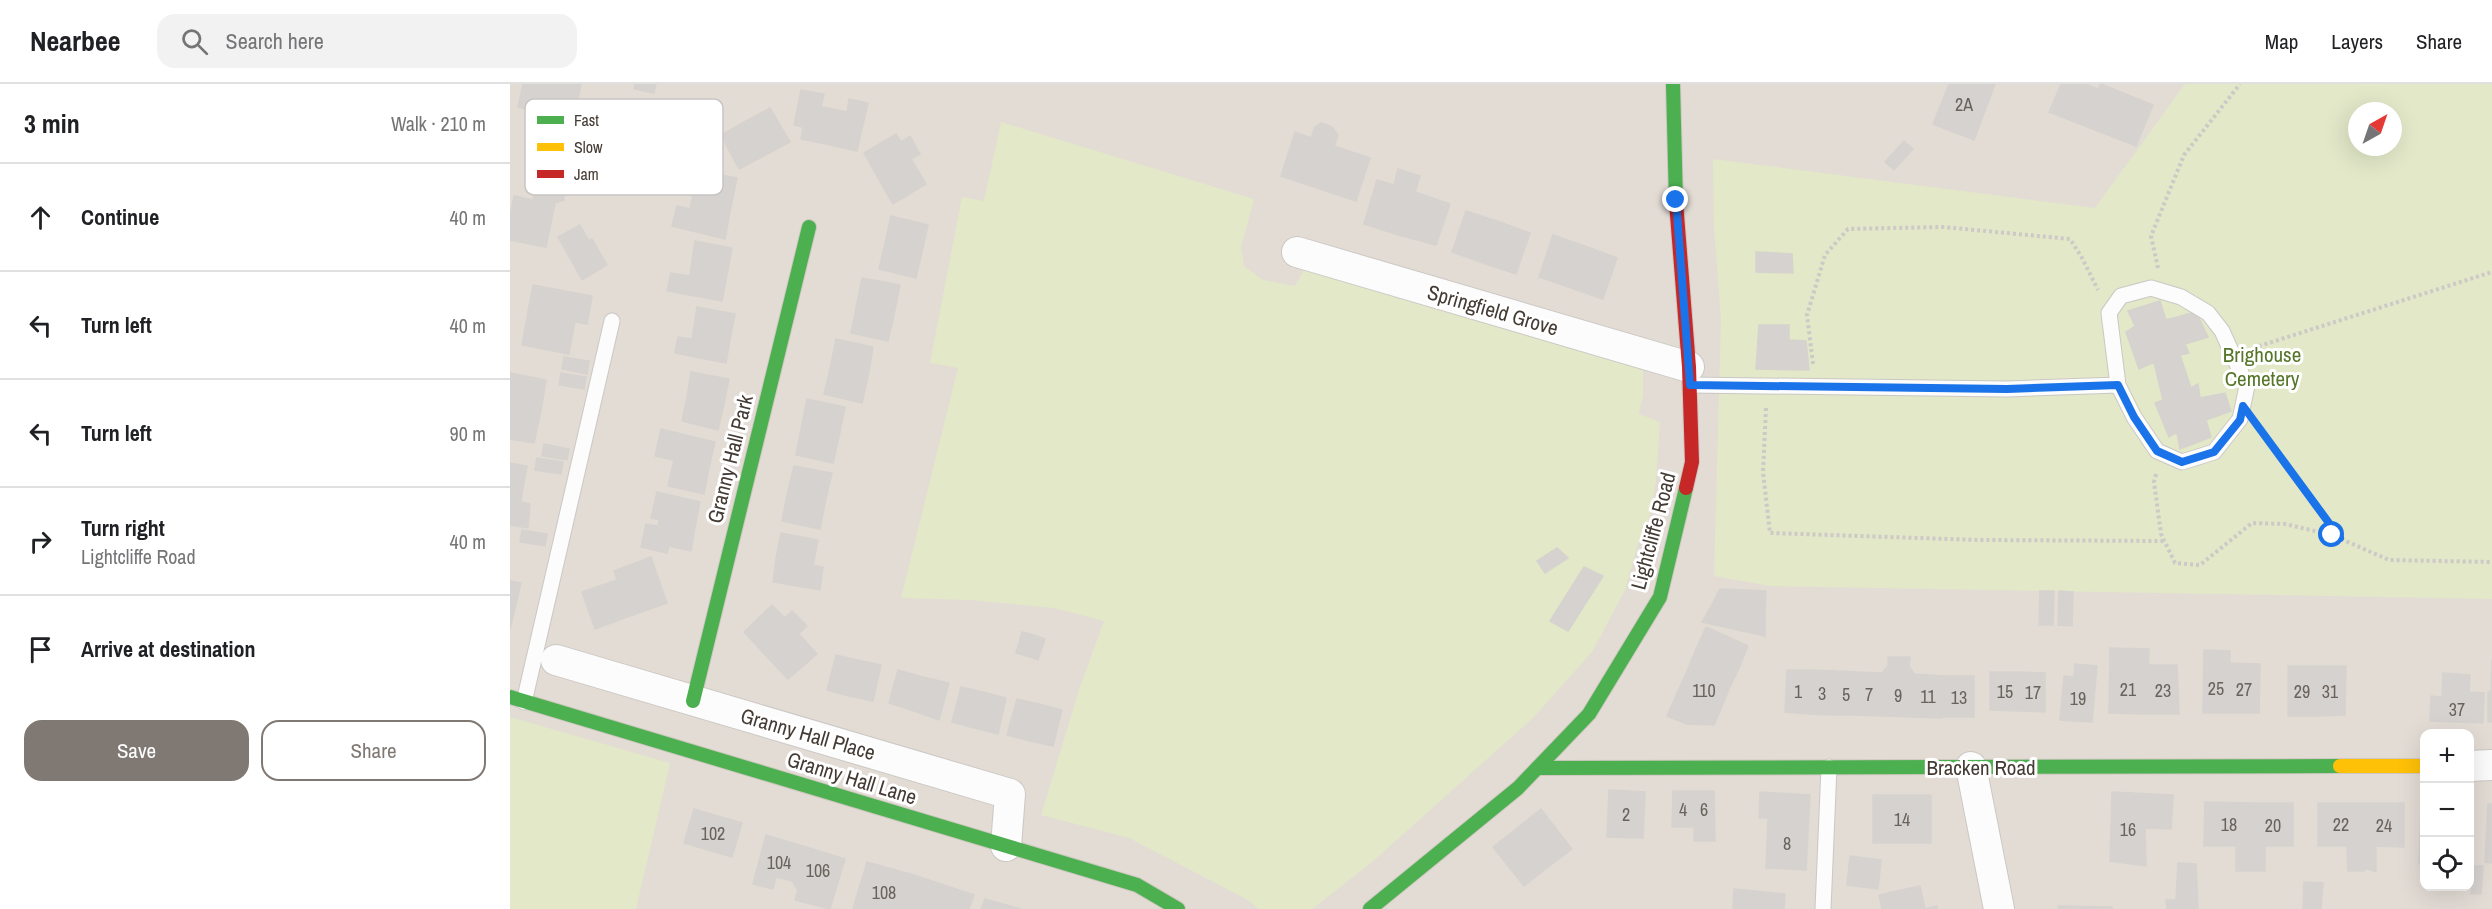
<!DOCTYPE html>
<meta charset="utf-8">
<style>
body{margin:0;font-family:"Archivo Narrow",sans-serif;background:#f2f2f2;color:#202124}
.controls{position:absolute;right:18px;bottom:18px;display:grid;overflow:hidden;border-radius:12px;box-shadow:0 6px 24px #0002}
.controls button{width:54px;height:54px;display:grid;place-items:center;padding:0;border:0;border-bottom:2px solid #e0e0e0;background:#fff;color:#202124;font:30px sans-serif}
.compass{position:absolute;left:1838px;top:18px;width:54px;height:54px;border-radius:50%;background:#fff;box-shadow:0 6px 24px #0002;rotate:40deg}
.stop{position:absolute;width:18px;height:18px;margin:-14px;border:4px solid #1a73e8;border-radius:50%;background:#fff}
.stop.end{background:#1a73e8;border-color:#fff;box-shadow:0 2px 6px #0008}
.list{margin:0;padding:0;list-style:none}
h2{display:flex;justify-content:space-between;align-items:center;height:78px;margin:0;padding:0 24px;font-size:26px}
h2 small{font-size:20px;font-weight:400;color:#757577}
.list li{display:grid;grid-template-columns:39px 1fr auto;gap:18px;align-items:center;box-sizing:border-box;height:108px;padding:0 24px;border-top:2px solid #e0e0e0}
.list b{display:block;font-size:22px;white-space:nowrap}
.list p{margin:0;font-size:20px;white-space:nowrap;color:#757577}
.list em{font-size:20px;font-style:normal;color:#757577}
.actions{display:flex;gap:12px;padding:18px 24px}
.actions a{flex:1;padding:14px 0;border:2px solid #807973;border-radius:18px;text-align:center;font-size:21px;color:#807973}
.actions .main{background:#807973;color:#fff}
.icon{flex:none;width:33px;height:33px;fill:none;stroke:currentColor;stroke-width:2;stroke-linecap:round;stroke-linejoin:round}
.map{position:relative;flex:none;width:1982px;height:825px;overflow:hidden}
header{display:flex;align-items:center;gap:36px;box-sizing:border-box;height:84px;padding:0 30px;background:#fff;border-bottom:2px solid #e0e0e0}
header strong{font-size:28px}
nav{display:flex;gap:33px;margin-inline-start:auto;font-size:21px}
.search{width:420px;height:54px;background:#f2f2f2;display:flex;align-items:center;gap:15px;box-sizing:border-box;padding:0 21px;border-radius:18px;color:#757577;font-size:22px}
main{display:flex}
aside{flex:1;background:#fff}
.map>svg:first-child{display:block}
.residential{fill:#e3dcd5;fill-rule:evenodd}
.green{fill:#e2e8c8;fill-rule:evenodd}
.building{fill:#d6d2cf;stroke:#d6d2ce;stroke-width:1.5}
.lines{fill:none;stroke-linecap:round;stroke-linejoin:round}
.lane-casing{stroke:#cbc7c4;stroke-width:17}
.street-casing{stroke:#cbc7c4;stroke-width:32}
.fast-casing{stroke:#cfc8c0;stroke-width:16}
.slow-casing{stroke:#cfc8c0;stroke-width:16}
.jam-casing{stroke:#cfc8c0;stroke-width:16}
.path{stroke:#cdc9c6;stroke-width:4;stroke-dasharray:3 3;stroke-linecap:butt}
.lane{stroke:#fcfcfc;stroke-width:15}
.street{stroke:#fcfcfc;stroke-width:30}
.fast{stroke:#4caf50;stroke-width:14}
.slow{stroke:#ffc107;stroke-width:14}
.jam{stroke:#c62828;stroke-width:14}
.route{stroke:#1a73e8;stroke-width:8}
.labels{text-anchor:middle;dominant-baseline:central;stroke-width:6;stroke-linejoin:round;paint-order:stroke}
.number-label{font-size:18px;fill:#6a625c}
.street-label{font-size:21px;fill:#443b34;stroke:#fff}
.park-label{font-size:21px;fill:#557528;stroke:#fff}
.key{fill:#fff;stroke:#c7c4c2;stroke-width:1.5}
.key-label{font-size:16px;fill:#443b34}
</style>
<header>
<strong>Nearbee</strong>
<div class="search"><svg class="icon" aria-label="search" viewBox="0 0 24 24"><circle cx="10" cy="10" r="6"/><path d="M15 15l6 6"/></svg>Search here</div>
<nav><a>Map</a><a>Layers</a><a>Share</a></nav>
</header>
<main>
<aside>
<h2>3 min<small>Walk · 210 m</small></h2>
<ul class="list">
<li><svg class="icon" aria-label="ahead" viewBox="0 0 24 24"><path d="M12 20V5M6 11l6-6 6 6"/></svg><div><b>Continue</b></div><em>40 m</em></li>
<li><svg class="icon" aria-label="left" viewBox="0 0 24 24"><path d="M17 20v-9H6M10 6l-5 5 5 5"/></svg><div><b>Turn left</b></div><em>40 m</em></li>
<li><svg class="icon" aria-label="left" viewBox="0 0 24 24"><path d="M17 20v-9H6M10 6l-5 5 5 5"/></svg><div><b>Turn left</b></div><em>90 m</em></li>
<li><svg class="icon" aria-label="right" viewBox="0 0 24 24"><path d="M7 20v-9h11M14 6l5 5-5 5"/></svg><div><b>Turn right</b><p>Lightcliffe Road</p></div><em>40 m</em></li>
<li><svg class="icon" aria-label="arrive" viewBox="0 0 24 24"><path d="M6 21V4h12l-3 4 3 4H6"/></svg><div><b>Arrive at destination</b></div></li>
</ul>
<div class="actions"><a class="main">Save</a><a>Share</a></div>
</aside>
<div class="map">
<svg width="1982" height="825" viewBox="0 0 1982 825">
<rect width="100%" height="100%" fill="#eeebe8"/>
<path class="residential" d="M0 0H1982V825H0ZM1847 27H1883V63H1847ZM1914 650H1960V802H1914Z"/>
<path class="green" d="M1675 0H1982V515L1260 502 1204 492 1211 236 1204 144 1203 75 1585 124ZM1847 27H1883V63H1847Z
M491 38 744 115 731 163 734 182 753 196 785 202 795 184 1133 286V311L1129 330 1150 338 1146 398 1139 435 1128 460 1115 506 1082 568 1023 634 861 779 802 825H748L738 816 619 754 531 731 570 603 594 537 544 524 460 516 391 514 448 284 420 279 452 113 474 117Z
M0 633 160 679 126 825H0Z"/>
<path class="building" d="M13 0H41L35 29 8 23Z
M41 0H71L64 35 35 29Z
M125 0H146L144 9 124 5Z
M1439 0H1485L1464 56 1423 40Z
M1551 0H1576L1588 5 1591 0 1643 21 1626 62 1539 28Z
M291 6 314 10 311 23 318 24 311 59 291 55 293 43 284 41Z
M339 15 358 19 347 67 311 59 318 24 337 28Z
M260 24 280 58 252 73 234 38Z
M234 38 252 73 229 85 211 51Z
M811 39 822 43 828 51 810 105 771 92 785 48 801 54 805 43Z
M386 50 391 58 400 52 410 70 368 94 354 69Z
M1394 57 1403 65 1384 86 1375 78Z
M824 62 860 74 846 117 810 105Z
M401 75 416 100 383 120 368 94Z
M888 85 910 92 892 152 854 140 867 96 884 101Z
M187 86 227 94 221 123 182 116Z
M26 98 52 104 54 108V116L45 119 36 163 0 156V133L4 112 23 116Z
M905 108 940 120 926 161 892 152Z
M182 116 221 123 215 155 162 142 167 122 180 125Z
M956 127 987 137 973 179 942 168Z
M381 132 418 141 412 168 375 159Z
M987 137 1020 149 1006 190 973 179Z
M70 141 79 157 57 169 48 153Z
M1043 151 1075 162 1061 204 1029 193Z
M82 155 97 181 72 196 57 169Z
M185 157 222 164 217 191 181 184Z
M375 159 412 168 406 194 369 185Z
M1075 162 1107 174 1093 215 1061 204Z
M1246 168 1282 170 1283 189 1246 188Z
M181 184 217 191 212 217 157 207 161 189 180 192Z
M352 194 390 201 384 231 346 224Z
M23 201 82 212 77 240 18 228Z
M1650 217 1656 236 1686 228 1698 253 1675 260 1679 269 1670 271 1681 304 1688 300 1690 314 1715 309 1721 327 1696 336 1701 353 1670 365 1667 348 1659 353 1645 319 1653 316 1644 278 1629 285 1616 248 1625 242 1618 227Z
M187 223 225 230 220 256 183 249Z
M346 224 384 231 378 257 341 249Z
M18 228 65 237 59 270 12 261Z
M1249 241H1279V256L1296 257 1299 286 1246 285Z
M183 249 220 256 216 279 165 269 168 253 182 255Z
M326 255 363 263 358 293 320 285Z
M54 273 79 277 77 290 52 285Z
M320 285 358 293 352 319 314 310Z
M181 288 219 295 214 320 177 313Z
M0 289 36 296 31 327 0 321Z
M51 289 76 293 74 305 49 301Z
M177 313 214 320 208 346 172 337Z
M297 315 335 323 329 353 291 345Z
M0 321 31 327 24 359 0 355Z
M151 345 205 358 199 384 145 372Z
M291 345 329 353 323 379 286 371Z
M34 360 59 365 57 376 32 372Z
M27 374 53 378 51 390 25 386Z
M164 376 199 384 194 410 158 402Z
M0 379 17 382 12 410 0 408Z
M284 382 322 389 315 419 277 411Z
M0 408 12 410 11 418 20 420 18 444 0 441Z
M147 408 190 418 185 443 141 434Z
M277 411 315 419 310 445 272 437Z
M149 436 185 443 181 467 159 462 157 469 131 463 136 440 148 442Z
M12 446 37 450 35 462 10 458Z
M271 449 308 456 303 482 266 475Z
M1047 464 1058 474 1035 489 1027 477Z
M141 473 157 519 120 532 104 487Z
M266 475 313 483 310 506 263 498Z
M1074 483 1093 492 1058 547 1040 537Z
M107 496 120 532 85 545 72 508Z
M0 497 11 499 0 545Z
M1210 505 1256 507 1255 527 1200 524Z
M1530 507H1544L1543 541H1529Z
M1549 507 1563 508 1562 542 1548 541Z
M262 521 275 534 282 527 297 542 260 576 234 548Z
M1200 524 1255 527V552L1192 538Z
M1196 543 1238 562 1229 584 1186 565Z
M512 548 524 551 517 572 506 569Z
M289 550 307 570 278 595 260 576Z
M524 551 535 555 528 576 517 572Z
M1600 564 1639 565 1637 630 1599 629Z
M1186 565 1229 584 1219 605 1177 587Z
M1694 566 1720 567 1719 629H1693Z
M326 571 348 576 339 612 317 606Z
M1378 573H1400L1399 582 1404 590 1403 633 1371 632 1372 589 1378 582Z
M348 576 371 581 363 617 339 612Z
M1982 576V638H1978V608H1981Z
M1719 579 1750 580 1749 629H1719Z
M1565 580 1587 582 1582 638 1550 636 1554 592 1564 593Z
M1638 581H1667L1669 630H1637Z
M1778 582H1805V632H1778Z
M1805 582H1836L1835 631 1805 632Z
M388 586 413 593 404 627 379 619Z
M1277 586H1300L1299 630 1275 628Z
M1300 586 1326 587 1324 631 1299 630Z
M1177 587 1219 605 1211 625 1168 607Z
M1326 587 1348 588 1346 631H1324Z
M1348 588 1372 589 1371 632 1346 631Z
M1480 588H1511L1509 627 1480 626Z
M1511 588 1535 589V628L1509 627Z
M1933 589 1960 591 1959 608 1974 609 1973 639 1920 637 1921 612 1932 613Z
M1404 590 1434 592 1432 634 1403 633Z
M1434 592H1464V633H1433Z
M413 593 439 599 429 636 404 627Z
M451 603 473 608 464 644 442 638Z
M1168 607 1211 625 1204 641 1177 640 1157 632Z
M473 608 496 614 488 650 464 644Z
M507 615 529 620 520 657 497 651Z
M529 620 552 626 543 662 520 657Z
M1099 706 1135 708 1133 754 1097 753Z
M1163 707H1184V743H1162Z
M1184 707H1204L1205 757H1184Z
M1250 708 1300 711 1296 786 1256 784 1258 734H1249Z
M1602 708 1663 711 1661 745 1635 744 1636 782 1600 777Z
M1363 711H1421V759H1363Z
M1695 718 1743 719V787H1726V762H1694Z
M1743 719H1783V762H1755V787H1743Z
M1808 719H1854V787H1838L1837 762H1808Z
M1854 719H1894V763L1866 762V788L1854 784Z
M1978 720H1982V779L1975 778Z
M1911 721H1914V780H1909Z
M184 725 232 739 222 773 174 759Z
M1031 725 1062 765 1038 783 1007 744Z
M1007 744 1038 783 1014 802 983 763Z
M256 751 293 762 282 797 266 793 263 805 243 800Z
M293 762 335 775 320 825 285 816 288 806 282 797Z
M1340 772 1371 776 1368 805 1337 801Z
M357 778 404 791 393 825H343Z
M1668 779 1686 780 1688 825H1657L1656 816H1666Z
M1964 782H1973L1971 810H1961Z
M404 791 464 811 459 825H393Z
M1794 798 1813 799 1811 825H1793Z
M1410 802 1415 825 1427 822V825H1372L1369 811Z
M1224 805 1275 810 1274 825H1223Z
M475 815 511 825H471Z
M1548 822 1602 823V825H1548Z"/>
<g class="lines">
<g class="lane-casing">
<path id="lane" d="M1180 301 1497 305 1608 301 1599 229 1611 212 1641 204 1671 213 1698 229 1712 247 1737 302 1730 335 1704 368 1672 378 1647 367 1624 333 1608 301
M14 618 102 237
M1313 825 1319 683"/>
</g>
<g class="street-casing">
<path id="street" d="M787 168 1179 283
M46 576 500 710 496 762
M1960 682 1982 681
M1461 683 1489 825"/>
</g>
<g class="fast-casing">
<path id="fast" d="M1163 0 1166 118
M0 613 627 801 668 825
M183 617 299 143
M1027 684 1830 682
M860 825 1008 704 1079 630 1150 513 1176 404"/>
</g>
<g class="slow-casing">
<path id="slow" d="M1830 682H1914"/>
</g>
<g class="jam-casing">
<path id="jam" d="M1166 118 1179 283 1182 378 1176 404"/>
</g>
<path class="path" d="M1648 184 1641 152 1674 71 1730 0
M1743 264 1982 188
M1303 280 1297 231 1315 171 1338 145 1433 143 1560 155 1571 172 1588 206
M1256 324 1253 388 1260 449 1469 456 1654 457
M1750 344 1830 454
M1646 390 1644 398 1651 450 1665 479 1690 481 1742 439 1775 440 1822 451 1879 476 1982 478"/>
<use href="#lane" class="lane"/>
<use href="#street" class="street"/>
<use href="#fast" class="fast"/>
<use href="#slow" class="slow"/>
<use href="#jam" class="jam"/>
</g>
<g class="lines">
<path class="route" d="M1166 116 1180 301 1497 305 1608 301 1624 333 1647 367 1672 378 1704 368 1730 336 1733 322 1830 454 1822 451"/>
</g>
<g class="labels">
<g class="number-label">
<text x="1454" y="20">2A</text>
<text x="1706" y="604">25</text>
<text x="1618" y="605">21</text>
<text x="1734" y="605">27</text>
<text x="1194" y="606">110</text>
<text x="1653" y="606">23</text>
<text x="1288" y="607">1</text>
<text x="1495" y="607">15</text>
<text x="1792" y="607">29</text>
<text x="1820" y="607">31</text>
<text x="1523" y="608">17</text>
<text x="1312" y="609">3</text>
<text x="1336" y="610">5</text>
<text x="1359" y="610">7</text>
<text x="1388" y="611">9</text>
<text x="1418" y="612">11</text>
<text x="1449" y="613">13</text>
<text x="1568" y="614">19</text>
<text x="1947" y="625">37</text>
<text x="1173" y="725">4</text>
<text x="1194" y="725">6</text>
<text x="1116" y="730">2</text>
<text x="1392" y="735">14</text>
<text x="1719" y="740">18</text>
<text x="1831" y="740">22</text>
<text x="1763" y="741">20</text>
<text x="1874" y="741">24</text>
<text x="1618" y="745">16</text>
<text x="203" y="749">102</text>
<text x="1277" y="759">8</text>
<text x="269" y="778">104</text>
<text x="308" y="786">106</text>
<text x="374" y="808">108</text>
</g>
<g class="street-label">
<text transform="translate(983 226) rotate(16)">Springfield Grove</text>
<text transform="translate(220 375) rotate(-76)">Granny Hall Park</text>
<text transform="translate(1143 447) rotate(-75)">Lightcliffe Road</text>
<text transform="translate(298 650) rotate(16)">Granny Hall Place</text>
<text x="1471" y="683">Bracken Road</text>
<text transform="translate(342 694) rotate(17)">Granny Hall Lane</text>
</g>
<g class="park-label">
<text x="1752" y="270">Brighouse<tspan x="1752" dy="24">Cemetery</tspan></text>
</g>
</g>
<rect x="15" y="15" width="198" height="96" rx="9" class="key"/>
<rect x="27" y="32" width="27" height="8" fill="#4caf50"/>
<rect x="27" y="59" width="27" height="8" fill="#ffc107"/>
<rect x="27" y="86" width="27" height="8" fill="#c62828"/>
<g class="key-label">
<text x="64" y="42">Fast</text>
<text x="64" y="69">Slow</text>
<text x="64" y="96">Jam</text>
</g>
</svg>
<div class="controls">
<button>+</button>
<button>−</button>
<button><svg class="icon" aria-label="locate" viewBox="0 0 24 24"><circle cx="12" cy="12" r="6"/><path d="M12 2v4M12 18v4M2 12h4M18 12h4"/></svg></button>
</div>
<svg class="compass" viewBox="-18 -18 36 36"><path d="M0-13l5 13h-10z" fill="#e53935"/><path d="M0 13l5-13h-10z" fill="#757577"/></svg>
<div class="stop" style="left:1822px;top:451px"></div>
<div class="stop end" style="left:1166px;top:116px"></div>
</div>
</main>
